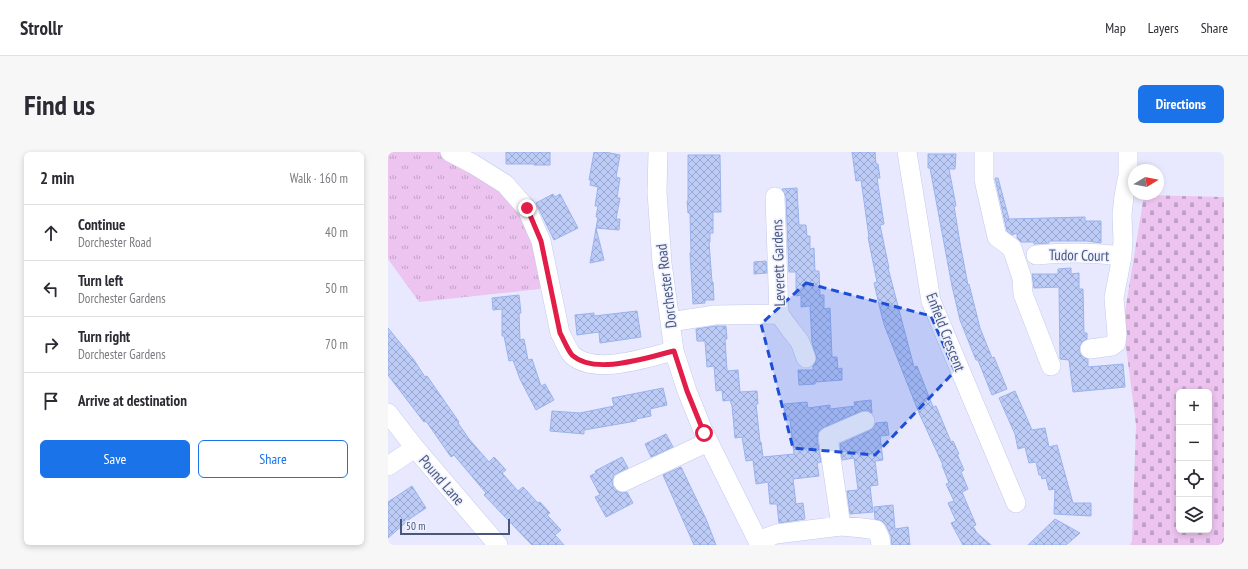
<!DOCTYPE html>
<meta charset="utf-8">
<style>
body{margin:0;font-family:"PT Sans Narrow",sans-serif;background:#f7f7f7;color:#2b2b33}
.controls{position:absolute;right:12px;bottom:12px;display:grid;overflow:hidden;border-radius:6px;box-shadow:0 2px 6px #0003}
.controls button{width:36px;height:36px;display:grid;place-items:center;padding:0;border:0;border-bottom:1px solid #e1e1e2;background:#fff;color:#2b2b33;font:20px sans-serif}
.compass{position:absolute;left:740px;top:12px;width:36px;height:36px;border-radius:50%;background:#fff;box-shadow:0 2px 6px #0003;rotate:80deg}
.scale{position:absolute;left:12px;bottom:10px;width:110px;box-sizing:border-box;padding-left:4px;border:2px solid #48587d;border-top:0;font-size:11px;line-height:14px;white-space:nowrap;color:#48587d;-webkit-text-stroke:3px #f0f1ff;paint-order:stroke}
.stop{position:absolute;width:12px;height:12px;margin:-9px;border:3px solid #e11d48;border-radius:50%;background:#fff}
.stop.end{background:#e11d48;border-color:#fff;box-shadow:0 1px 4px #0008}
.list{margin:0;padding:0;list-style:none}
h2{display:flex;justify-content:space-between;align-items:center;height:52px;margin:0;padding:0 16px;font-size:17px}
h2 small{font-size:13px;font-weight:400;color:#7c7c81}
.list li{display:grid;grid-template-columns:26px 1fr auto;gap:12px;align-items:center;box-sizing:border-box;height:56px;padding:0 16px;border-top:1px solid #e1e1e2}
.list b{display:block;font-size:15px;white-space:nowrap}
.list p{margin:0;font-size:13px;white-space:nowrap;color:#7c7c81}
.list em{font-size:13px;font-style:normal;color:#7c7c81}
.actions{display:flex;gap:8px;padding:12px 16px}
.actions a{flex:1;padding:9px 0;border:1px solid #1a73e8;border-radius:6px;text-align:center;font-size:14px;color:#1a73e8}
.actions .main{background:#1a73e8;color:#fff}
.icon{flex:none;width:22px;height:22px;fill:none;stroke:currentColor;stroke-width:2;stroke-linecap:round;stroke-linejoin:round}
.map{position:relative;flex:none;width:836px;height:393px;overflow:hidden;border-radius:6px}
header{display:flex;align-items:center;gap:24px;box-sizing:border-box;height:56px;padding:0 20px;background:#fff;border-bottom:1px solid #e1e1e2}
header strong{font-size:19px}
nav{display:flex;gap:22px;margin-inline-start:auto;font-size:14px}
.intro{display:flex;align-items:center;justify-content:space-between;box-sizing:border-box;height:96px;padding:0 24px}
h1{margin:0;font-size:28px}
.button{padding:10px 18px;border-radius:6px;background:#1a73e8;color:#fff;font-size:14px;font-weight:700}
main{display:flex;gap:24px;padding:0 24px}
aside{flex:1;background:#fff;border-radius:6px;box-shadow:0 2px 6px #0003}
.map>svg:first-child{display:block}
.cemetery{fill:url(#cemetery-stones);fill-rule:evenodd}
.park{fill:url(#park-tufts)}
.building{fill:url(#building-cross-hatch);stroke:#9ab2ec}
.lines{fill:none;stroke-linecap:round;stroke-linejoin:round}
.minor-casing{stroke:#c3cae8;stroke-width:20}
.minor{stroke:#fff;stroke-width:19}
.route{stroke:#e11d48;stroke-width:5}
.marked{fill:#1d4ed8;fill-opacity:0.2;stroke:#1d4ed8;stroke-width:3;stroke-dasharray:8 5;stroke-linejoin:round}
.labels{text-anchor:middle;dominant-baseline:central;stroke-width:3;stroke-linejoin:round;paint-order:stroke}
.street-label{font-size:15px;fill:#48587d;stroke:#f0f1ff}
</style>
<header>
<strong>Strollr</strong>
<nav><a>Map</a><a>Layers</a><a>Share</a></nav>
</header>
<div class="intro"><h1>Find us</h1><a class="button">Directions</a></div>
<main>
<aside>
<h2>2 min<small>Walk · 160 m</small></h2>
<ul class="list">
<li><svg class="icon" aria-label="ahead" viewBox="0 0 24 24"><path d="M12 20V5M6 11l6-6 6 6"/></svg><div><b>Continue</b><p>Dorchester Road</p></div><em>40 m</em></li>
<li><svg class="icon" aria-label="left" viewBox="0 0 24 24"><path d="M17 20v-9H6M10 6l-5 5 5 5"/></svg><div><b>Turn left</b><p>Dorchester Gardens</p></div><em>50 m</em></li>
<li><svg class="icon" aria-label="right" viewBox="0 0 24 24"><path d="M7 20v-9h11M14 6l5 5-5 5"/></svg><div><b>Turn right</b><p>Dorchester Gardens</p></div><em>70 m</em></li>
<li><svg class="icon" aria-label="arrive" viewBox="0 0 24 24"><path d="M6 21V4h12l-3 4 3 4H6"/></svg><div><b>Arrive at destination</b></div></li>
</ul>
<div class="actions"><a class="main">Save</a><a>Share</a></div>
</aside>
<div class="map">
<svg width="836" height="393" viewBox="0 0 836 393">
<defs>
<pattern id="cemetery-stones" width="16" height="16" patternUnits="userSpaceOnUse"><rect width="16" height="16" fill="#ecc4ef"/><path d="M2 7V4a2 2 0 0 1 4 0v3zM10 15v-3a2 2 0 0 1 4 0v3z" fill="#c1a2c7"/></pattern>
<pattern id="park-tufts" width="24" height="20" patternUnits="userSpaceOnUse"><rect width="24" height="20" fill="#ecc4ef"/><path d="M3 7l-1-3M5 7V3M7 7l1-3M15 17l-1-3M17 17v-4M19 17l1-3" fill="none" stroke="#c1a2c7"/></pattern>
<pattern id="building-cross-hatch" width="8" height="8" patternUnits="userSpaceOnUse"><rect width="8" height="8" fill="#bcccf7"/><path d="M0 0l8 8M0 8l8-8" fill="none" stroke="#9ba8cd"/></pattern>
</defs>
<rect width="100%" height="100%" fill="#e8e9ff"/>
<path class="cemetery" d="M756 43 836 45V393H742L744 389 748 273 735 172ZM791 240H821V378H791Z"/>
<path class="park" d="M0 0H53L97 25 134 61 152 115V137L31 150 0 107Z"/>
<path class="building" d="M118 0H162V13H146V12H118Z
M206 0H217L232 3 228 25 232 26 229 46H232L228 67H232L231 78 208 76 216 108 202 111 210 65H208L210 54H207L210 35 202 33 203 28H201Z
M464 0H487L488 12H490L492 26H489L496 72 492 73 501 116H500L526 215 529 214 545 255 548 254 563 290 565 289 571 302H569L576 318 573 320 580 337 574 340 588 373 585 374 589 381 603 393H575L563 371 568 369 560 351 566 349 558 332 561 331 554 313H555L531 261 497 175 494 165 486 131 489 130 480 85H481L473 28 468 29Z
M540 2H568L567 17H561L568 54H566L572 91 580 133 581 132 592 176 604 206 606 205 619 237 604 243 590 208H588L572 168 564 134 542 16H540Z
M300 3H332L333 60H325V81H322V90H321L324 130H325L326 148H317V151L305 152 302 101H303L302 61H300L299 49H300Z
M607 26H610L621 67 697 65V69H713V91L699 89H661V91L646 92V90H633L629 86V81L624 83 619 79Z
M409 36 411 73H418L419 84H422V97L426 96 427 119H431L432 143H436V157L442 156 444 205H449L450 217 454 216V228L427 230V232L411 233 410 218H425V214L429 207 424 190 422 154 413 155V143L408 144V120H401L398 45 394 37Z
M165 42 167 45 172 42 190 76 166 88 148 51Z
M378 109 379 121 366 122V110Z
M683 116V122L691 121V137H695L696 181H699V187L695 189 692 193 691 199 693 203 700 207V215L735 212 737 235 685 240 681 208 672 207 671 135 646 136 644 122H670V117Z
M131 143 133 161H131L132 188 136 187 140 208 144 207 153 234 157 232 166 248 148 258 132 227 125 208 121 209 116 184H114V157L105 158 104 146Z
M249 159 253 185 212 191 211 180 189 183 187 163 206 161V164Z
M328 174H338L339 187H337L339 219 350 218 352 240 369 239 370 252H368L372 290H373L375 305 406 302 402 268H398L396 252 419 250 420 256 442 253V257L467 254 466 250 483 248 484 261 479 258 473 259 436 275 430 280 429 287 433 310 429 311 431 324 405 327 408 352 415 351 417 367 391 371 389 352H382L380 330 368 332 365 308 358 309 354 285 347 286 344 254 342 248 335 249 334 238 328 239 326 214 319 215 317 189H309L308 177Z
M0 176 26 208 37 225 39 224 71 270 70 271 81 287 101 310 106 305 118 318 114 321 130 339 135 335 150 351 152 350 162 361 159 363 173 378 167 383 176 393H144L96 343 98 341 66 303 63 305 38 269 36 270 0 223Z
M275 236 279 253 262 257 263 264 248 267V269L196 278V282L162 279 164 259 192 261 226 254 224 246Z
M627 239 644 278 657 276 661 295 669 293 685 351H703V364L666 362 667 337 661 338 658 326 654 327 653 323H651L648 310 641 311 637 295 630 297 627 282 611 246Z
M499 270 501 283 492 284 495 308 487 309 490 333 482 334 485 360 462 362 459 339 470 338 466 306 454 308 452 292 481 279 486 276 488 271Z
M278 282 285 295 263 305 257 292Z
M234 305 240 316 226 323 224 329 225 334 229 339 234 341 239 340 245 351 218 365 207 345 212 343 202 324 208 321 207 319Z
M293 315 318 367 328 393H306L275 323Z
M24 334 38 356 23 366 0 386V350Z
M505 353 507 377 520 375 522 393H504L503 384 498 373 494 369 487 367 486 355Z
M667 367 692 381 678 393H640Z"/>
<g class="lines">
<g class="minor-casing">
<path id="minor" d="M62 0 85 12 117 32 139 57 153 89 172 181C176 188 179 197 184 203 207 224 260 205 286 199
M270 0 269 40 274 111 286 199 299 239 316 281 372 393
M519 0 543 149 628 351
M596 0V28L609 85 624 96 634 126 635 142 663 214
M648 103C677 100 704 100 734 104
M391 162 402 177 412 190 418 206
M282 170 327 163 391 162 387 45
M702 197 724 194 728 191 729 182 726 146 734 104 735 89 734 63 736 44 740 23V0
M0 261 27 296 110 393
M0 314 27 296
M235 330 320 290
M453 374 475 376 488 378 492 386 493 393
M370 389 388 382 453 374 440 285 477 269"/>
</g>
<use href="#minor" class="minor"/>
</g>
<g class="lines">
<path class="route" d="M139 56 153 89 172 181C176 188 179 197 184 203 207 224 260 205 286 199L299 239 316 281"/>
</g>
<path class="marked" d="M418 131 543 164 567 219 487 303 405 296 373 172Z"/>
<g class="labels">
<g class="street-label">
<text transform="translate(691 103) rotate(1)">Tudor Court</text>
<text transform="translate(390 111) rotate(-92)">Leverett Gardens</text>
<text transform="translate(278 134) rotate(-97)">Dorchester Road</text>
<text transform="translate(558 180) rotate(69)">Enfield Crescent</text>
<text transform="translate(54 328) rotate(49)">Pound Lane</text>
</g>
</g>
</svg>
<div class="controls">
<button>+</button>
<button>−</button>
<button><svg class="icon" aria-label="locate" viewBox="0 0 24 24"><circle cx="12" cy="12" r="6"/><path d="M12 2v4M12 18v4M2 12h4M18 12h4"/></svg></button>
<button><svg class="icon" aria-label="layers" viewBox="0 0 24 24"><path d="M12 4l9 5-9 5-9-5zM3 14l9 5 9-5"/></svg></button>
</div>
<svg class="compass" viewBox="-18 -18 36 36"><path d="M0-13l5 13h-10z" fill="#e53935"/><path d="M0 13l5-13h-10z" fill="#7c7c81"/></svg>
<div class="scale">50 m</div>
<div class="stop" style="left:316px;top:281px"></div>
<div class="stop end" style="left:139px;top:56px"></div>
</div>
</main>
